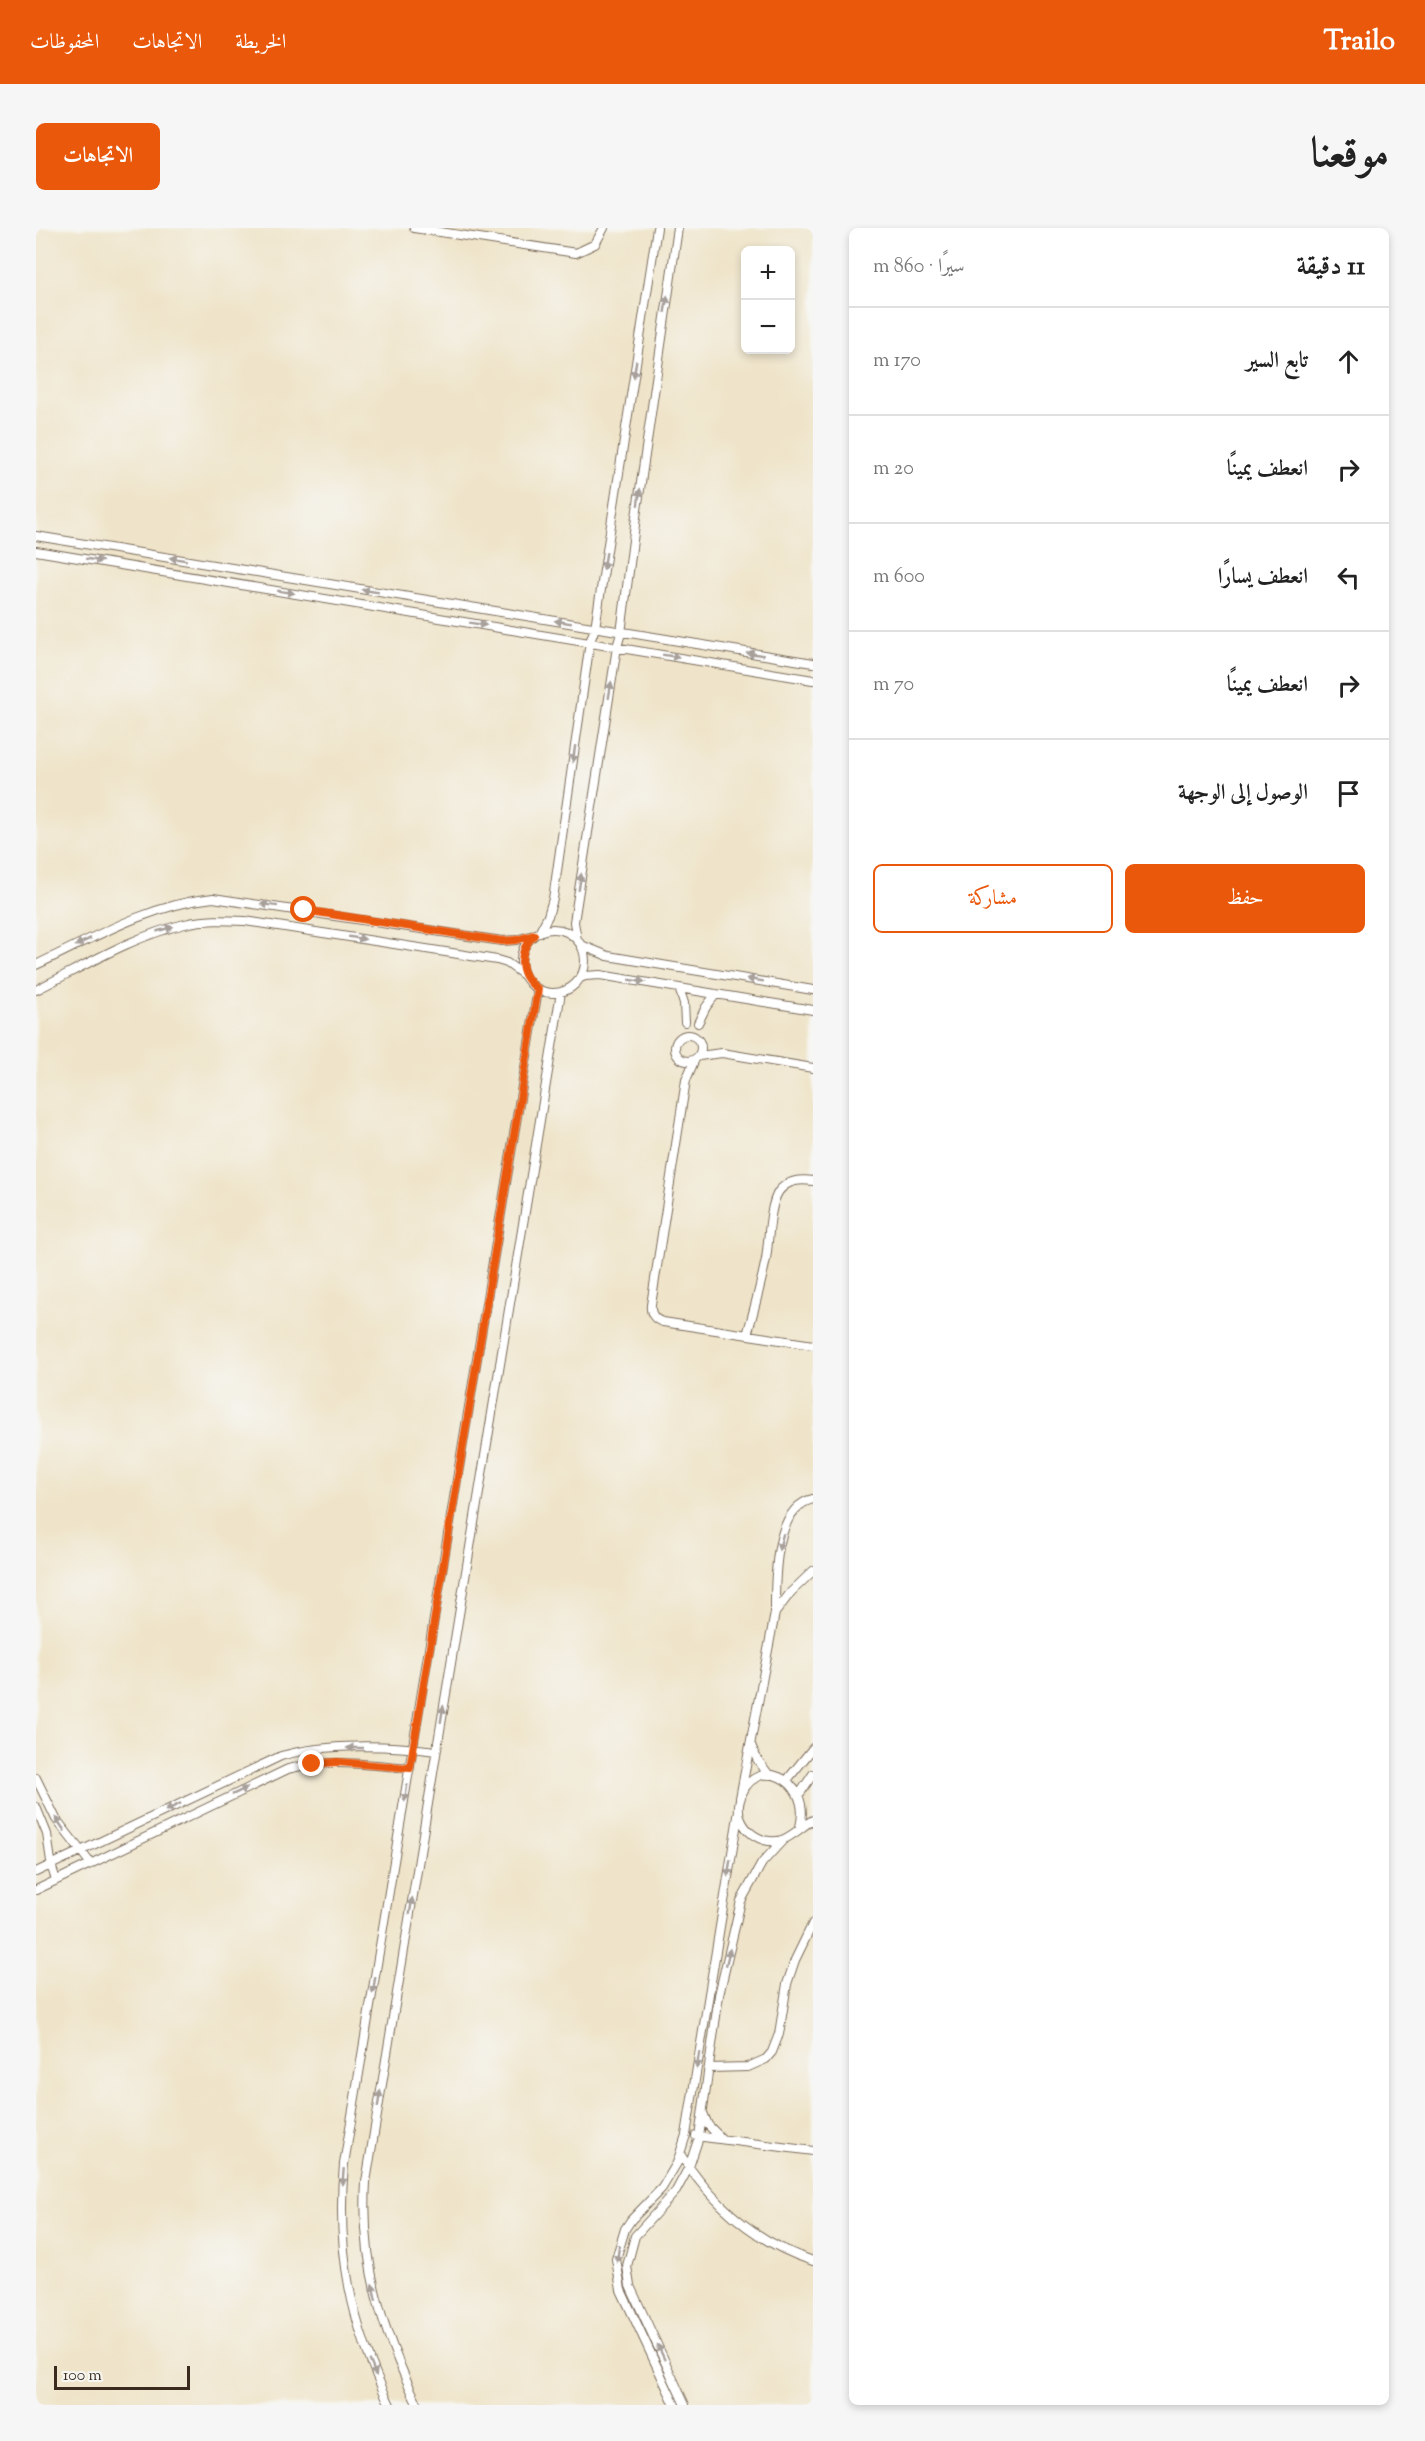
<!DOCTYPE html>
<html lang="ar">
<meta charset="utf-8">
<style>
body{margin:0;font-family:"Sorts Mill Goudy",Amiri,serif;background:#f6f6f6;color:#222;direction:rtl}
.controls{position:absolute;right:18px;top:18px;display:grid;overflow:hidden;border-radius:9px;box-shadow:0 3px 9px #0003}
.controls button{width:54px;height:54px;display:grid;place-items:center;padding:0;border:0;border-bottom:2px solid #e0e0e0;background:#fff;color:#222;font:30px sans-serif}
.scale{position:absolute;left:18px;bottom:15px;width:136px;box-sizing:border-box;padding-left:6px;border:3px solid #3b2a1e;border-top:0;font-size:16px;line-height:21px;white-space:nowrap;color:#3b2a1e;-webkit-text-stroke:4px #f6f6f2;paint-order:stroke}
.stop{position:absolute;width:18px;height:18px;margin:-14px;border:4px solid #ea580c;border-radius:50%;background:#fff}
.stop.end{background:#ea580c;border-color:#fff;box-shadow:0 2px 6px #0008}
.list{margin:0;padding:0;list-style:none}
h2{display:flex;justify-content:space-between;align-items:center;height:78px;margin:0;padding:0 24px;font-size:26px}
h2 small{font-size:20px;font-weight:400;color:#767676}
.list li{display:grid;grid-template-columns:39px 1fr auto;gap:18px;align-items:center;box-sizing:border-box;height:108px;padding:0 24px;border-top:2px solid #e0e0e0}
.list b{display:block;font-size:22px;white-space:nowrap}
.list em{font-size:20px;font-style:normal;color:#767676}
.actions{display:flex;gap:12px;padding:18px 24px}
.actions a{flex:1;padding:14px 0;border:2px solid #ea580c;border-radius:9px;text-align:center;font-size:21px;color:#ea580c}
.actions .main{background:#ea580c;color:#fff}
.icon{flex:none;width:33px;height:33px;fill:none;stroke:currentColor;stroke-width:2;stroke-linecap:round;stroke-linejoin:round}
.map{position:relative;flex:none;width:777px;height:2177px;overflow:hidden;direction:ltr;border-radius:9px}
header{display:flex;align-items:center;gap:36px;box-sizing:border-box;height:84px;padding:0 30px;background:#ea580c;color:#fff}
header strong{font-size:28px}
nav{display:flex;gap:33px;margin-inline-start:auto;font-size:21px}
.intro{display:flex;align-items:center;justify-content:space-between;box-sizing:border-box;height:144px;padding:0 36px}
h1{margin:0;font-size:42px}
.button{padding:15px 27px;border-radius:9px;background:#ea580c;color:#fff;font-size:21px;font-weight:700}
main{display:flex;gap:36px;padding:0 36px}
aside{flex:1;background:#fff;border-radius:9px;box-shadow:0 3px 9px #0003}
.map>svg:first-child{display:block}
.lines{fill:none;stroke-linecap:round;stroke-linejoin:round}
.street-casing{stroke:#7a6b5a;stroke-width:10}
.street{stroke:#fff;stroke-width:8}
.oneway{fill:#a79f9a}
.route{stroke:#ea580c;stroke-width:8}
</style>
<header>
<strong>Trailo</strong>
<nav><a>الخريطة</a><a>الاتجاهات</a><a>المحفوظات</a></nav>
</header>
<div class="intro"><h1>موقعنا</h1><a class="button">الاتجاهات</a></div>
<main>
<aside>
<h2>11 دقيقة<small>سيرًا · 860 m</small></h2>
<ul class="list">
<li><svg class="icon" aria-label="ahead" viewBox="0 0 24 24"><path d="M12 20V5M6 11l6-6 6 6"/></svg><div><b>تابع السير</b></div><em>170 m</em></li>
<li><svg class="icon" aria-label="right" viewBox="0 0 24 24"><path d="M7 20v-9h11M14 6l5 5-5 5"/></svg><div><b>انعطف يمينًا</b></div><em>20 m</em></li>
<li><svg class="icon" aria-label="left" viewBox="0 0 24 24"><path d="M17 20v-9H6M10 6l-5 5 5 5"/></svg><div><b>انعطف يسارًا</b></div><em>600 m</em></li>
<li><svg class="icon" aria-label="right" viewBox="0 0 24 24"><path d="M7 20v-9h11M14 6l5 5-5 5"/></svg><div><b>انعطف يمينًا</b></div><em>70 m</em></li>
<li><svg class="icon" aria-label="arrive" viewBox="0 0 24 24"><path d="M6 21V4h12l-3 4 3 4H6"/></svg><div><b>الوصول إلى الوجهة</b></div></li>
</ul>
<div class="actions"><a class="main">حفظ</a><a>مشاركة</a></div>
</aside>
<div class="map">
<svg width="777" height="2177" viewBox="0 0 777 2177">
<rect width="100%" height="100%" fill="#f6f6f2"/>
<filter id="ink" filterUnits="userSpaceOnUse"><feTurbulence type="fractalNoise" baseFrequency=".0167" numOctaves="2"/><feDisplacementMap in="SourceGraphic" scale="12" xChannelSelector="R" yChannelSelector="G"/><feConvolveMatrix kernelMatrix="1 2 1 2 8 2 1 2 1" color-interpolation-filters="sRGB"/></filter>
<filter id="wash" filterUnits="userSpaceOnUse"><feTurbulence type="fractalNoise" baseFrequency=".008" numOctaves="4" result="noise"/><feDisplacementMap in="SourceGraphic" scale="24" xChannelSelector="R" yChannelSelector="G"/><feGaussianBlur stdDeviation="1.35" result="paint"/><feColorMatrix in="noise" values="0 0 0 0 0 0 0 0 0 0 0 0 0 0 0 0 0 1.4 0 .05"/><feComposite in="paint" operator="in"/></filter>
<g filter="url(#wash)">
<rect width="100%" height="100%" fill="#efe4c9"/>
</g>
<g filter="url(#ink)">
<g class="lines">
<g class="street-casing">
<path id="street" d="M378 0 540 25 559 16 568 0
M0 308 777 435
M0 323 777 452
M485 733a32 32 0 1 1 64 0a32 32 0 1 1-64 0Z
M503 705 512 688 517 671 554 414 559 400 621 0
M541 712 538 694 581 419 585 405 600 289 642 0
M545 717 572 728 777 762
M0 737C57 710 113 677 177 670L466 713 480 712 498 707
M544 750 549 748 564 747 777 782
M643 760 648 775 649 794
M0 762C48 738 97 708 149 696 169 691 189 692 209 693L461 732 471 735 489 748
M662 795 670 779 680 766
M639 820a13 13 0 1 1 26 0a13 13 0 1 1-26 0Z
M663 828 686 825 777 840
M659 831 650 852 615 1077C614 1086 619 1092 627 1094L777 1117
M711 1107C718 1082 725 1056 730 1031 733 1013 733 977 743 963 752 952 764 951 777 953
M739 1385 755 1364 777 1343
M715 1517 721 1531 733 1547
M0 1550 20 1591 55 1636
M752 1551 777 1520
M765 1564 777 1546
M704 1570 739 1385C739 1353 737 1280 777 1271
M0 1579 11 1606 16 1640 20 1652
M764 1599C777 1549 716 1525 704 1572 697 1596 722 1619 746 1612 757 1608 766 1598 777 1592
M0 1644 245 1528C290 1515 354 1517 400 1523
M0 1662 252 1541C293 1530 333 1537 374 1540
M673 1840 712 1839 730 1831 736 1824 743 1806 751 1756 759 1732 777 1695
M667 1885 672 1897 686 1911
M660 1908 777 1923
M644 1926C677 1977 719 2014 777 2033
M354 2177C315 2097 300 2025 308 1936L502 761
M382 2177C346 2102 325 2038 330 1954L525 764
M639 2177 585 2062 580 2031 589 2001 595 1992 626 1960 641 1935 650 1907 703 1582
M649 2177 594 2058 591 2038 599 2008 640 1963 653 1939 663 1909 683 1767 705 1673 726 1635 747 1612"/>
</g>
<use href="#street" class="street"/>
</g>
<defs><path id="oneway-solid" d="M-6-.8H1V-3.2L6.5 0L1 3.2V.8H-6Z" transform="scale(1.5)"/></defs>
<g class="oneway">
<use href="#oneway-solid" transform="translate(630 76) rotate(-81)"/>
<use href="#oneway-solid" transform="translate(599 141) rotate(99)"/>
<use href="#oneway-solid" transform="translate(603 269) rotate(-82)"/>
<use href="#oneway-solid" transform="translate(142 331) rotate(-171)"/>
<use href="#oneway-solid" transform="translate(58 332) rotate(9)"/>
<use href="#oneway-solid" transform="translate(569 333) rotate(99)"/>
<use href="#oneway-solid" transform="translate(334 363) rotate(-171)"/>
<use href="#oneway-solid" transform="translate(250 364) rotate(9)"/>
<use href="#oneway-solid" transform="translate(527 394) rotate(-171)"/>
<use href="#oneway-solid" transform="translate(442 396) rotate(9)"/>
<use href="#oneway-solid" transform="translate(719 426) rotate(-171)"/>
<use href="#oneway-solid" transform="translate(635 428) rotate(9)"/>
<use href="#oneway-solid" transform="translate(574 462) rotate(-81)"/>
<use href="#oneway-solid" transform="translate(538 526) rotate(98)"/>
<use href="#oneway-solid" transform="translate(544 654) rotate(-81)"/>
<use href="#oneway-solid" transform="translate(233 677) rotate(-173)"/>
<use href="#oneway-solid" transform="translate(129 701) rotate(-16)"/>
<use href="#oneway-solid" transform="translate(321 710) rotate(9)"/>
<use href="#oneway-solid" transform="translate(47 714) rotate(154)"/>
<use href="#oneway-solid" transform="translate(719 752) rotate(-171)"/>
<use href="#oneway-solid" transform="translate(601 753) rotate(9)"/>
<use href="#oneway-solid" transform="translate(745 1314) rotate(105)"/>
<use href="#oneway-solid" transform="translate(406 1486) rotate(-81)"/>
<use href="#oneway-solid" transform="translate(319 1520) rotate(-180)"/>
<use href="#oneway-solid" transform="translate(204 1563) rotate(-26)"/>
<use href="#oneway-solid" transform="translate(370 1565) rotate(99)"/>
<use href="#oneway-solid" transform="translate(137 1579) rotate(154)"/>
<use href="#oneway-solid" transform="translate(24 1596) rotate(-124)"/>
<use href="#oneway-solid" transform="translate(693 1640) rotate(99)"/>
<use href="#oneway-solid" transform="translate(375 1678) rotate(-81)"/>
<use href="#oneway-solid" transform="translate(692 1729) rotate(-77)"/>
<use href="#oneway-solid" transform="translate(338 1757) rotate(99)"/>
<use href="#oneway-solid" transform="translate(662 1832) rotate(99)"/>
<use href="#oneway-solid" transform="translate(343 1871) rotate(-81)"/>
<use href="#oneway-solid" transform="translate(307 1949) rotate(95)"/>
<use href="#oneway-solid" transform="translate(582 2026) rotate(98)"/>
<use href="#oneway-solid" transform="translate(338 2064) rotate(-103)"/>
<use href="#oneway-solid" transform="translate(625 2124) rotate(-115)"/>
<use href="#oneway-solid" transform="translate(337 2140) rotate(67)"/>
</g>
</g>
<g class="lines" filter="url(#ink)">
<path class="route" d="M268 682 466 713 480 712 498 707C481 724 482 747 502 761L374 1540 301 1534 276 1536"/>
</g>
</svg>
<div class="controls">
<button>+</button>
<button>−</button>
</div>
<div class="scale">100 m</div>
<div class="stop" style="left:268px;top:682px"></div>
<div class="stop end" style="left:276px;top:1536px"></div>
</div>
</main>
